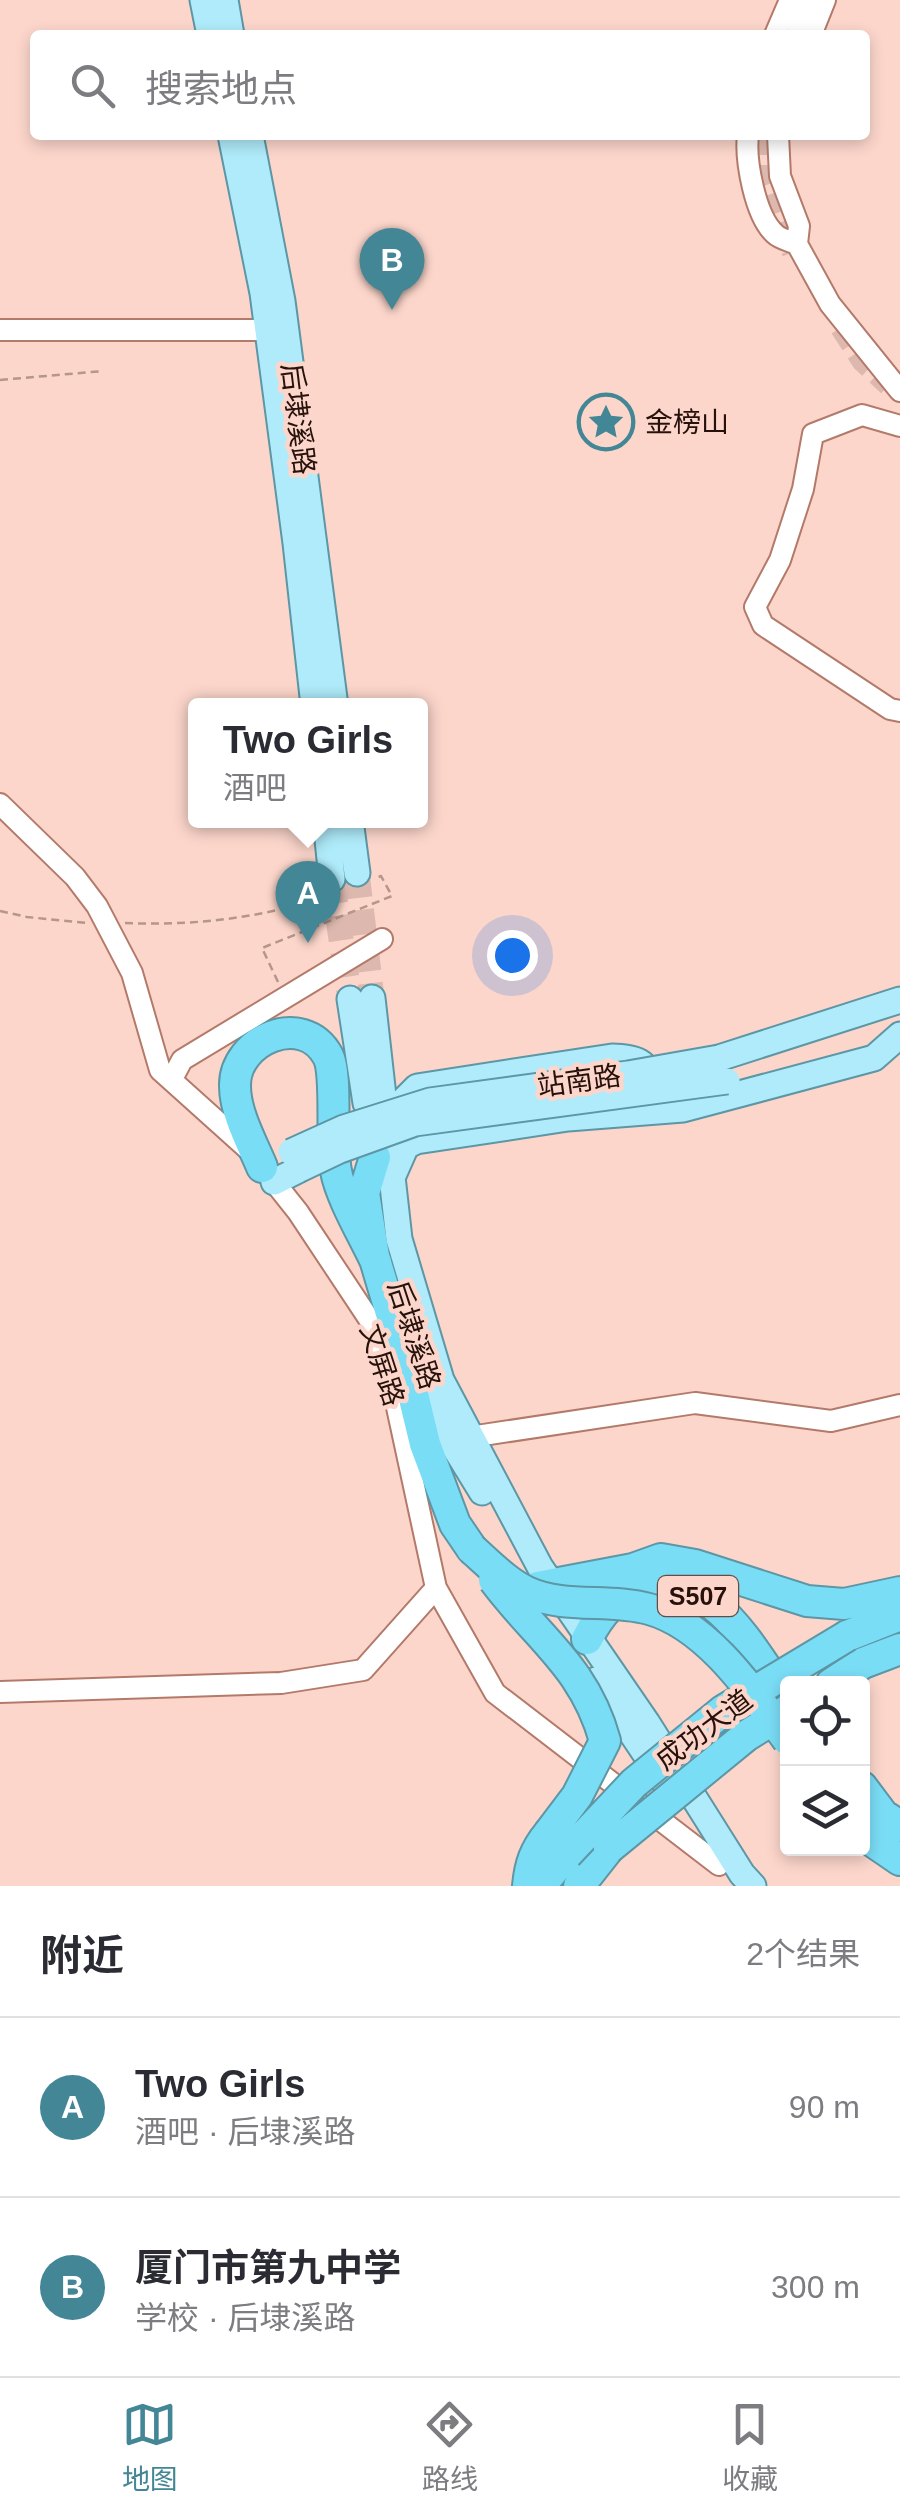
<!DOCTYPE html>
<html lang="zh">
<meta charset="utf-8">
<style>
body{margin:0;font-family:Arial,"Noto Sans SC",sans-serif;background:#f7f7f7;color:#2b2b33}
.controls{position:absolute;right:30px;bottom:30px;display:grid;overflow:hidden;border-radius:10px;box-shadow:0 5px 15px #0003}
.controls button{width:90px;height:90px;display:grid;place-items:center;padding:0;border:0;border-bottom:2px solid #e1e1e2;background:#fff;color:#2b2b33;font:50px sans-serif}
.you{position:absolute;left:512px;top:955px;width:35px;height:35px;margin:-25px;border:8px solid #fff;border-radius:50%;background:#1a73e8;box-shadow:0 0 0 15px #1a73e833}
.badge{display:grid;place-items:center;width:65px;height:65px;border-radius:50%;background:#438696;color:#fff;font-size:32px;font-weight:700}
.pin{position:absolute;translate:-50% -82px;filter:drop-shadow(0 2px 5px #0008)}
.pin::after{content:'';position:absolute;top:52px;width:35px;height:30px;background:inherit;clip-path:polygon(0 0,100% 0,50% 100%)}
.popup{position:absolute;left:188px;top:698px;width:240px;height:130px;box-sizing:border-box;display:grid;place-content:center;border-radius:10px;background:#fff;filter:drop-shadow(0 2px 8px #0005);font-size:32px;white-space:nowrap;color:#7c7c81}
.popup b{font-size:38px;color:#2b2b33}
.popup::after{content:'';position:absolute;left:50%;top:100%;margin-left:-20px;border:20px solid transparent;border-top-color:#fff}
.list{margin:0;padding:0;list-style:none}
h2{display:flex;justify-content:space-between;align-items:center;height:130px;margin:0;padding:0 40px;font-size:42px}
h2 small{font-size:32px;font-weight:400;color:#7c7c81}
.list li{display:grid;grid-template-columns:65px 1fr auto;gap:30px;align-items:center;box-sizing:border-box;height:180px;padding:0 40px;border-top:2px solid #e1e1e2}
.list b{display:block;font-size:38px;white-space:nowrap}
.list p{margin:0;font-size:32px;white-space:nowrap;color:#7c7c81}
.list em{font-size:32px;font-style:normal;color:#7c7c81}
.icon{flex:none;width:55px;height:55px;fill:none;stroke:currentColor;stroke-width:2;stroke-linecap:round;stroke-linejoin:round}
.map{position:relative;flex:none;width:900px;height:1886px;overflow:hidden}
.search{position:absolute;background:#fff;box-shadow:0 5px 15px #0003;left:30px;right:30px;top:30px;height:110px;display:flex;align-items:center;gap:25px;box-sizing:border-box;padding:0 35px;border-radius:10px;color:#7c7c81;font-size:38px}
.sheet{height:490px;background:#fff}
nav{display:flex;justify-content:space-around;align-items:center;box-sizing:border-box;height:140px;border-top:2px solid #e1e1e2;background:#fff;font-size:28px;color:#7c7c81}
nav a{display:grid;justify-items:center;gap:5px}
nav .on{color:#438696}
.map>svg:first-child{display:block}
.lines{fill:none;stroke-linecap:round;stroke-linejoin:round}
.minor-tunnel{stroke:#dcb8ae;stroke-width:20;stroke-dasharray:20 10;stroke-linecap:butt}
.major-tunnel{stroke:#dcb8ae;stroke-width:25;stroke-dasharray:25 12;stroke-linecap:butt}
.minor-casing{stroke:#b37a6a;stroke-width:24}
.major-casing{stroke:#5d96a4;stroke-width:29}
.highway-casing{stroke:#5d96a4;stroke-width:34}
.path{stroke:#b5958c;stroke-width:2.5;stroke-dasharray:8 5;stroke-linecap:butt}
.minor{stroke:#fff;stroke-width:20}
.major{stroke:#afebfa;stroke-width:25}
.highway{stroke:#7addf6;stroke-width:30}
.major-bridge-casing{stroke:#5d96a4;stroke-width:29;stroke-linecap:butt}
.highway-bridge-casing{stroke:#5d96a4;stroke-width:34;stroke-linecap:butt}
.major-bridge{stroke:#afebfa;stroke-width:25}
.highway-bridge{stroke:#7addf6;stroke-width:30}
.labels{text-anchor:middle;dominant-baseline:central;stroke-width:9;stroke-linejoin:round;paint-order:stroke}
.shield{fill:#fcd6cb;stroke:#664c45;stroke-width:2.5}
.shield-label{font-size:25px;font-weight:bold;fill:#26110b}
.street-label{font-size:28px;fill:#26110b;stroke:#fcd6cb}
.poi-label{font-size:28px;fill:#26110b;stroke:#fcd6cb;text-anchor:start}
</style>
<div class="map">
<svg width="900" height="1886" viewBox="0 0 900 1886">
<rect width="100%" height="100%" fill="#fcd6cb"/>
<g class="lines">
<path class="minor-tunnel" d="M765 135 764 171 792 253
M840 328 862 362 888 386"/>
<path class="major-tunnel" d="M357 873 372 998
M332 879 350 999"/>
<g class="minor-casing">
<path id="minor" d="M775 35 790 0
M797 35 810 0
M811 35 825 0
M748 135C745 160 755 216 775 234 780 239 790 241 797 244
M778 135 780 176 799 226 797 244 830 304 900 391
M0 330H268
M900 426 862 415 813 434 803 489 780 560 755 607 763 625 890 709 900 711
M0 804 75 877 97 906 132 973 160 1070 249 1150
M172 1079 182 1060 382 939
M267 1173 298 1212 371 1322 390 1375 436 1588 495 1693 719 1865
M470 1437 695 1403 831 1421 900 1405
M0 1692 281 1683 363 1670 436 1588"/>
</g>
<g class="major-casing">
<path id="major" d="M203 0 210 35
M225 0 231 35
M231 135 263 293 296 543 314 706
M250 135 282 301 335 706
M326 820 332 879
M350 820 357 873
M372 998 399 1239 441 1380 540 1567 647 1723 742 1874 753 1886
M350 999 366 1103
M719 1058 900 1000
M391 1113 417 1087 612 1057C635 1058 649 1060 651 1086
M391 1180 406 1146 416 1141 568 1118 683 1109 874 1058 900 1035
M274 1182 298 1170
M432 1389 447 1435 482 1492
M596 1680 663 1780"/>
</g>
<g class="highway-casing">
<path id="highway" d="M375 1157 364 1193 374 1256 404 1357 425 1444 455 1524 472 1549
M262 1167C252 1143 235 1113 235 1086 234 1040 303 1010 328 1056 338 1075 330 1142 336 1171 341 1198 364 1236 376 1262
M538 1587 633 1569 661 1559 695 1565 807 1601 844 1604 900 1592
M847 1636 900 1615
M587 1639C614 1585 659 1566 712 1604 741 1625 767 1671 788 1701
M831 1684 863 1663 900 1649
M862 1787 883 1815 900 1826
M862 1834 900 1860
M528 1886C530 1864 535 1850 549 1833
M540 1886 567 1854
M579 1886 609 1848"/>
</g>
<path class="path" d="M0 380 103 371
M0 911 27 917 87 923
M125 923C193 926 260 918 325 897
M278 982 262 948 392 896 381 876 374 879"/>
<use href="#minor" class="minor"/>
<use href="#major" class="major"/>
<use href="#highway" class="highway"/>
<g class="major-bridge-casing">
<path id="major-bridge" d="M291 1152 344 1128 430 1101 628 1074 719 1058
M298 1170 340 1150 415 1123 727 1081"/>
</g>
<g class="highway-bridge-casing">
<path id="highway-bridge" d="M472 1549C489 1564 506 1582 527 1592 564 1609 610 1598 649 1609 708 1625 753 1693 788 1740
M494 1580C538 1639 585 1667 605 1741L577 1796 549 1833
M609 1848 746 1736 788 1710
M567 1854 634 1783 724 1710 847 1636"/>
</g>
<use href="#major-bridge" class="major-bridge"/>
<use href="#highway-bridge" class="highway-bridge"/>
</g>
<defs>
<g id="sight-ring" transform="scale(2.875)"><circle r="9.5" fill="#fcd6cb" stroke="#438696" stroke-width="1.5"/><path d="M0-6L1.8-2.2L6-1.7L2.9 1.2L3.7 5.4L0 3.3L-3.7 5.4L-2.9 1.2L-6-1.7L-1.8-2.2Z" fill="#438696"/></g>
</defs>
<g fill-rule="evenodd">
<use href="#sight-ring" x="606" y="422"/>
</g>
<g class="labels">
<rect class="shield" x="658" y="1576" width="80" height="40" rx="8"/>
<g class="shield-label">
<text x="698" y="1596">S507</text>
</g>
<g class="street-label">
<text transform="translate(298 419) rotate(83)">后埭溪路</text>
<text transform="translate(579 1081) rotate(-8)">站南路</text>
<text transform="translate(414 1335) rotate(72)">后埭溪路</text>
<text transform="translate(382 1365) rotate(72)">文屏路</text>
<text transform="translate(704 1730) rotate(-37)">成功大道</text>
</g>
<g class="poi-label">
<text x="645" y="422">金榜山</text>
</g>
</g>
</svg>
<div class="controls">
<button><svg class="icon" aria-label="locate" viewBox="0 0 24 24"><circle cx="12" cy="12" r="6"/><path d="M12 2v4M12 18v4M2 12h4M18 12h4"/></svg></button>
<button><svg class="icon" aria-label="layers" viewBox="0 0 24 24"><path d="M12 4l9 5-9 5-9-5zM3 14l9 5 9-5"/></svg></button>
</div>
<div class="you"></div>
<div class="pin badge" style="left:308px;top:943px">A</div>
<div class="popup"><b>Two Girls</b>酒吧</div>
<div class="pin badge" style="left:392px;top:310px">B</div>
<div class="search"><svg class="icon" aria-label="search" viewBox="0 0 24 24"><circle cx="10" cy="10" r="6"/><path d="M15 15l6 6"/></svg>搜索地点</div>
</div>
<section class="sheet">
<h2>附近<small>2个结果</small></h2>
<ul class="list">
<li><span class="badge">A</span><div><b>Two Girls</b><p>酒吧 · 后埭溪路</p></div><em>90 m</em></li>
<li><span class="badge">B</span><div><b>厦门市第九中学</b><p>学校 · 后埭溪路</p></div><em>300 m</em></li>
</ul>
</section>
<nav>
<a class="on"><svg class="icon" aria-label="map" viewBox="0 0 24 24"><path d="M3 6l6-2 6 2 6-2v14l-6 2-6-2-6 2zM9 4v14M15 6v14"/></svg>地图</a>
<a><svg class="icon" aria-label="directions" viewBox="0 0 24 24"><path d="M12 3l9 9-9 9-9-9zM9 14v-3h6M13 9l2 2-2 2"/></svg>路线</a>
<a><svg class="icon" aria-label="saved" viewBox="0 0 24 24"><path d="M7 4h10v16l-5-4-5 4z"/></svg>收藏</a>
</nav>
